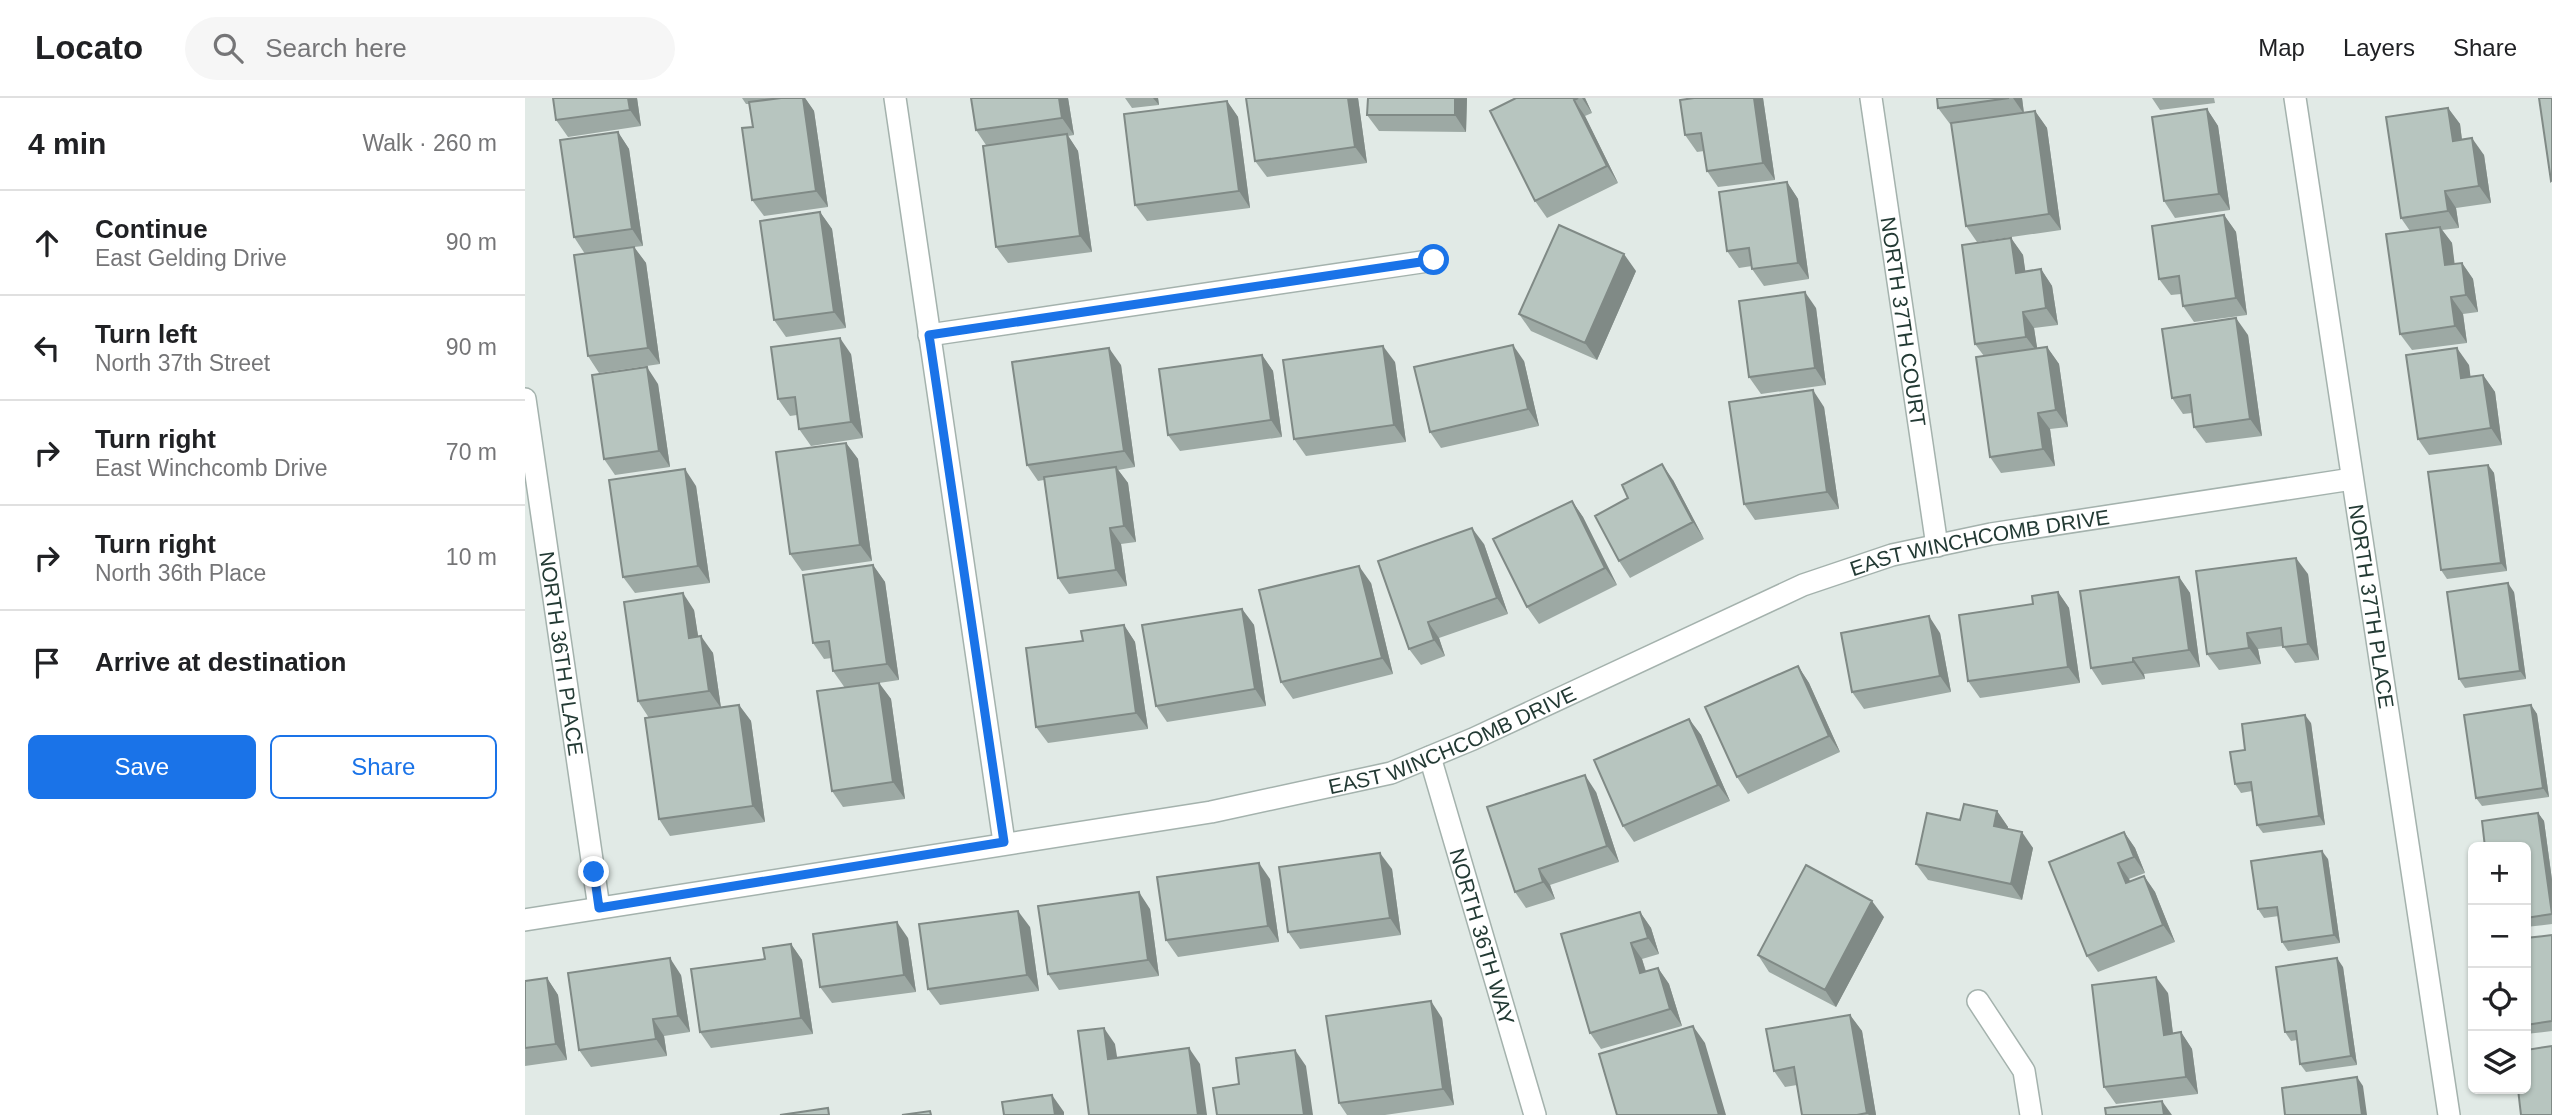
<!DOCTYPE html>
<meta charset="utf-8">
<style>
body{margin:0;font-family:Arial,sans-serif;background:#f6f6f6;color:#202124}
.controls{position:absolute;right:21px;bottom:21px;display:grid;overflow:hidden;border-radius:10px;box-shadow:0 2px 5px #0004}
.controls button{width:63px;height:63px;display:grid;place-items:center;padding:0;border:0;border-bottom:2px solid #e0e0e0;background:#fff;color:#202124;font:35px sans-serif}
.stop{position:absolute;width:21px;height:21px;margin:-16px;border:5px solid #1a73e8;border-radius:50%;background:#fff}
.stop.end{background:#1a73e8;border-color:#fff;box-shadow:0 2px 7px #0008}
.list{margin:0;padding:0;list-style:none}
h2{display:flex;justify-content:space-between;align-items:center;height:91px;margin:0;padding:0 28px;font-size:30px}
h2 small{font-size:23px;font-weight:400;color:#757577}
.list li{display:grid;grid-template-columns:46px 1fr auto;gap:21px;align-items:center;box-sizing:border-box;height:105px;padding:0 28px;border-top:2px solid #e0e0e0}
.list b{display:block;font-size:26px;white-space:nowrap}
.list p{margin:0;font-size:23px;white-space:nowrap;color:#757577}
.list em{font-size:23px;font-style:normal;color:#757577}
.actions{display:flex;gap:14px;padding:21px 28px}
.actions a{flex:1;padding:16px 0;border:2px solid #1a73e8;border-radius:10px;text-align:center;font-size:24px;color:#1a73e8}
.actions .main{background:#1a73e8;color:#fff}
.icon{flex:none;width:38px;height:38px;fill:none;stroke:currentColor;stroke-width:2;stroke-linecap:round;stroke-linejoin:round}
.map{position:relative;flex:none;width:2027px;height:1017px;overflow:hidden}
header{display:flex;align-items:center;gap:42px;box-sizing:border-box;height:98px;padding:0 35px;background:#fff;border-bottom:2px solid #e0e0e0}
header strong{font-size:33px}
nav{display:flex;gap:38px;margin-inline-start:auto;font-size:24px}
.search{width:490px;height:63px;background:#f6f6f6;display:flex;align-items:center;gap:18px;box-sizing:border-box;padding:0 24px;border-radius:38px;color:#757577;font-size:26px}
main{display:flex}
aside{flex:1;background:#fff}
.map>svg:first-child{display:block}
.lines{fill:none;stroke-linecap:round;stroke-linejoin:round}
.minor-casing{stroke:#a4b2ad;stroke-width:24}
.minor{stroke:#fff;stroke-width:21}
.wall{fill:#9da9a4}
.shaded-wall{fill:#808a86}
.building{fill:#b7c5bf;stroke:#808a86;stroke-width:2}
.route{stroke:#1a73e8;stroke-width:9}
.labels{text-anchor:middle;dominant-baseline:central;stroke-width:7;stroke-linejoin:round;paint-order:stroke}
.street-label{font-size:21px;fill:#233a34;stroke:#f1f7f4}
</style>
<header>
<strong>Locato</strong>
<div class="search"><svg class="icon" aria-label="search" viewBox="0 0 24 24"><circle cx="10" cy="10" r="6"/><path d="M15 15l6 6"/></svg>Search here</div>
<nav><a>Map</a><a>Layers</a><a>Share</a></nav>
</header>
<main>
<aside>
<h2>4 min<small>Walk · 260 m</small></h2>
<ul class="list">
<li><svg class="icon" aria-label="ahead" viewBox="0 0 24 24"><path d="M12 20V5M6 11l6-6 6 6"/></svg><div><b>Continue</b><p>East Gelding Drive</p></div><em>90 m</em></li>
<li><svg class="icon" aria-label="left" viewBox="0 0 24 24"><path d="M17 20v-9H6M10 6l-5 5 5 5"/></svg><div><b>Turn left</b><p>North 37th Street</p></div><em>90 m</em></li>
<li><svg class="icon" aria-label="right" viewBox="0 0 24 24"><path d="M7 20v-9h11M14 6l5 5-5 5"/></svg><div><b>Turn right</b><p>East Winchcomb Drive</p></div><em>70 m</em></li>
<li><svg class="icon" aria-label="right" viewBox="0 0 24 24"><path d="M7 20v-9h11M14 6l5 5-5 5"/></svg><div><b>Turn right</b><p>North 36th Place</p></div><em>10 m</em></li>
<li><svg class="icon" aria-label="arrive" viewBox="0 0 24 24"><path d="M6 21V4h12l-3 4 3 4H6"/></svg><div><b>Arrive at destination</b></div></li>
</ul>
<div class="actions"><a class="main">Save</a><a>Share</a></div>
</aside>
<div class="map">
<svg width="2027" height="1017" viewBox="0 0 2027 1017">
<rect width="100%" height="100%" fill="#e1eae6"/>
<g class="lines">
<g class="minor-casing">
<g id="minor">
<path d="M370 0 479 744"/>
<path id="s1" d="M1346 0 1412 448"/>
<path id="s2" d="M1770 0 1924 1017"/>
<path d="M404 237 910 162"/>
<path id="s3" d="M0 301 74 810"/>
<path id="s4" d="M905 659 1010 1017"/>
<path id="s5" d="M0 822 686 714 866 675 948 641 1278 487 1367 457 1466 436 1827 381"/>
<path d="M1453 903 1499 973 1506 1017"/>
</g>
</g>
<use href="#minor" class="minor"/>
</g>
<path class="wall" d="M28 0H112L116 28 43 39 31 22Z
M217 0H280L289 13 303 109 239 118 227 102 228 29 224 6H221Z
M446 0H543L549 37 543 38 553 53 567 154 483 165 471 149 461 47 451 32Z
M600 0H633L634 7 607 10Z
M833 0 842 65 742 79 730 63Z
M942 0 941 34 854 33 842 17Z
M991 0H1060L1067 15 1060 18 1093 85 1022 120 1010 103Z
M1169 0H1238L1250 82 1193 89 1182 73 1179 53 1172 54 1160 37Z
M1412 0H1497L1499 15 1510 13 1522 30 1536 132 1452 144 1441 128 1426 26H1425L1413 10Z
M1627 0H1689L1690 5 1635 12Z
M702 3 713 19 725 110 622 123 610 107Z
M1923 10 1935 26 1937 42 1959 57 1966 105 1931 110 1934 130 1917 132 1927 145 1929 166 1937 165 1948 181 1953 214 1938 216 1942 245 1887 252 1875 236 1885 133 1876 120Z
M1682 11 1693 28 1705 112 1650 120 1639 103Z
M93 34 104 51 118 148 109 149 121 165 135 266 74 275 63 258 60 156 49 139Z
M1262 84 1273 101 1284 181 1239 188 1227 171V168L1214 170 1202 153Z
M295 114 307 131 321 230 261 239 249 222Z
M1699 117 1711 134 1722 217 1669 224 1658 208 1656 196 1646 197 1634 181Z
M1486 140 1498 157 1500 173 1516 171 1527 188 1533 227 1509 230 1512 251 1522 249 1534 266 1543 329 1525 331 1530 368 1476 375 1465 359 1459 258 1450 246Z
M1111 173 1072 262 1006 233 994 216Z
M1291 210 1301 287 1236 296 1224 279Z
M1723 237 1737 338 1681 345 1669 329 1667 315 1658 316 1647 300Z
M326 256 338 340 286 348 274 331 272 317 265 318 253 301Z
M737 257 748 273 757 339 655 353 643 337Z
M999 263 1014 328 916 350 905 334Z
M870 264 881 344 781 358 769 341Z
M596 267 610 369 593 372 603 385 611 444 596 446 602 488 544 496 533 480 519 382 513 383 502 367Z
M1944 267 1945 279 1958 277 1970 294 1977 347 1904 357 1893 341Z
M133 286 145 369 90 377 79 361Z
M1299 309 1314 411 1230 422 1219 406Z
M321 345 333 361 347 463 277 473 265 456Z
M1963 367 1969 375 1982 473 1922 481 1916 472Z
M1148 382 1179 441 1105 480 1094 463Z
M171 388 185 485 110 495 98 479Z
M1047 403 1058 419 1092 487 1014 526 1002 509Z
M959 446 983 516 914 540 920 558 896 567 884 551Z
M348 467 360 484 374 582 354 585 366 601 380 701 318 709 307 693 320 590 308 573 307 560 299 561 288 545Z
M1783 476 1794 562 1770 565 1758 548 1733 551 1736 566 1694 572 1682 556Z
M1654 479 1665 495 1675 569 1619 576 1620 581 1577 587 1566 570Z
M846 485 868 576 768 601 756 584Z
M1533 494 1544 510 1555 585 1455 600 1443 583 1508 506Z
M1989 494 2001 581 1940 590 1934 581Z
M717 511 729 527 741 608 642 624 631 608Z
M169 512 173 539 188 555 196 610 214 607 226 623 240 724 145 738 134 721 124 620 113 603Z
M599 527 610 544 623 631 523 645 511 629 558 543Z
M1415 535 1426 594 1339 611 1327 594Z
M1273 568 1284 585 1315 654 1223 696 1212 679Z
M2006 607 2012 616 2024 699 1957 708 1951 700Z
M1164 621 1176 637 1205 703 1109 744 1098 728Z
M1786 625 1800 727 1738 735 1732 727 1727 693 1716 695 1710 686 1720 652Z
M1071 694 1094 764 1025 787 1030 801 1001 810 990 794Z
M1472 713 1483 729V731L1508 750 1497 802 1403 782 1391 766 1435 722Z
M2013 715 2019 723 2027 782V826L2001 829V749Z
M1599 734 1610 750 1620 775 1604 781 1605 783 1619 778 1630 794 1650 844 1573 874 1562 858Z
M1803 761 1815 845 1763 853 1757 844 1754 818 1739 820 1733 811Z
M867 771 876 837 775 851 763 834Z
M745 781 754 844 653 859 641 842Z
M625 811 634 878 534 892 523 876Z
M1115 814 1126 830 1134 856 1117 861 1121 873 1133 870 1144 886 1157 928 1076 951 1065 935Z
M1359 819 1311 909 1244 874 1233 857Z
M505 829 514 893 415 907 403 891Z
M2027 837V933L2001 936V840Z
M383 840 391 894 307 905 295 889Z
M266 846 277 862 288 936 186 950 175 934 240 861Z
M1818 869 1832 967 1781 974 1775 966 1772 942 1766 943 1760 934Z
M156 877 165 934 139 938 142 958 66 969 54 952Z
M22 880 33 897 42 962 0 968V883Z
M1643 895 1648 935 1656 934 1667 951 1673 996 1591 1006 1579 989Z
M1325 917 1337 933 1351 1017H1277L1272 987 1260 989 1249 973Z
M917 920 929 1007 860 1017H822L814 1005Z"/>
<path class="shaded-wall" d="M103 0H112L116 28 105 12Z
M278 0H280L289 13 303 109 291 93Z
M534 0H543L549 37 537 20Z
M628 0H633L634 7Z
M823 0H833L842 65 830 49Z
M930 0H942L941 34 930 17Z
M1057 0H1060L1067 15Z
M1229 0H1238L1250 82 1238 65Z
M1488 0H1497L1499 16Z
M1049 2 1060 18 1093 85 1082 68Z
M702 3 713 19 725 110 714 93Z
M1923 10 1935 26 1939 59 1928 43Z
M1682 11 1693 28 1705 112 1694 96Z
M1510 13 1522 30 1536 132 1524 116Z
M93 34 104 51 118 148 107 131Z
M542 36 553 53 567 154 555 138Z
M1947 40 1959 57 1966 105 1954 88Z
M1262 84 1273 101 1284 181 1273 165Z
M1920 93 1931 110 1934 130 1923 113Z
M295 114 307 131 321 230 309 214Z
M1699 117 1711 134 1722 217 1711 200Z
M1915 129 1927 145 1932 184 1920 167Z
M1486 140 1498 157 1503 191 1491 175Z
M109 149 121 165 135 266 123 250Z
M1099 156 1111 173 1072 262 1060 245Z
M1937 165 1948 181 1953 214 1941 197Z
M1516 171 1527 188 1533 227 1521 210Z
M1280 194 1291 210 1301 287 1290 270Z
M1926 199 1938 216 1942 245 1930 228Z
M1498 214 1509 230 1513 255 1501 239Z
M1711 220 1723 237 1737 338 1725 321Z
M315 240 326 256 338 340 326 324Z
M988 247 999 263 1014 328 1003 311Z
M858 248 870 264 881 344 869 327Z
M1522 249 1534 266 1543 329 1531 312Z
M584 250 596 267 610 369 599 353Z
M1932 250 1944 267 1948 297 1936 280Z
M737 257 748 273 757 339 746 322Z
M122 269 133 286 145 369 134 353Z
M1958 277 1970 294 1977 347 1966 330Z
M1288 292 1299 309 1314 411 1302 394Z
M1513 315 1525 331 1530 368 1518 351Z
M321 345 333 361 347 463 335 447Z
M1137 366 1148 382 1179 441 1168 424Z
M1963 367 1969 375 1982 473 1976 465Z
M591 369 603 385 611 444 599 428Z
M160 371 171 388 185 485 173 468Z
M1047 403 1058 419 1092 487 1080 470Z
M585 430 596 446 602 488 591 472Z
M947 430 959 446 983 516 972 500Z
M1771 460 1783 476 1794 562 1783 546Z
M348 467 360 484 374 582 362 566Z
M834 468 846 485 868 576 857 560Z
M1654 479 1665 495 1675 569 1664 552Z
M1983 485 1989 494 2001 581 1995 573Z
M1533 494 1544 510 1555 585 1543 569Z
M158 495 169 512 176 556 164 540Z
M717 511 729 527 741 608 730 591Z
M1404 518 1415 535 1426 594 1415 578Z
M903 524 914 540 920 558 909 542Z
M599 527 610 544 623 631 611 615Z
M1722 535 1733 551 1736 566 1724 550Z
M176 538 188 555 196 610 184 593Z
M1608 560 1619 576 1620 581 1608 564Z
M1273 568 1284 585 1315 654 1304 638Z
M354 585 366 601 380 701 368 684Z
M214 607 226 623 240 724 228 708Z
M2006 607 2012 616 2024 699 2018 690Z
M1780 617 1786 625 1800 727 1794 718Z
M1164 621 1176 637 1205 703 1193 687Z
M1060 677 1071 694 1094 764 1082 748Z
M1472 713 1483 729 1480 744 1469 728Z
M2013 715 2019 723 2027 782V816Z
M1497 734 1508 750 1497 802 1486 786Z
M1599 734 1610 750 1620 775 1609 759Z
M1797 753 1803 761 1815 845 1809 837Z
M855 755 867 771 876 837 865 820Z
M734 765 745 781 754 844 743 828Z
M1593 765 1604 781 1612 801 1601 785Z
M1014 771 1025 787 1030 801 1018 784Z
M1619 778 1630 794 1650 844 1638 827Z
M614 794 625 811 634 878 623 862Z
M1347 803 1359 819 1311 909 1300 892Z
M493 813 505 829 514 893 502 877Z
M1115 814 1126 830 1134 856 1123 840Z
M372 824 383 840 391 894 379 877Z
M1106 845 1117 861 1126 892 1115 875Z
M266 846 277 862 288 936 276 920Z
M145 860 156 877 165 934 153 918Z
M1812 860 1818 869 1832 967 1826 958Z
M1133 870 1144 886 1157 928 1145 911Z
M1631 879 1643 895 1650 953 1639 937Z
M22 880 33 897 42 962 31 946Z
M906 903 917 920 929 1007 918 991Z
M1325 917 1337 933 1351 1017H1344L1342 1015Z
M128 921 139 938 142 958 131 941Z
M1168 928 1180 945 1201 1017H1194Z
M579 930 590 946 595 977 583 961Z
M1656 934 1667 951 1673 996 1661 979Z
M664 950 675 966 682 1017H673Z
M770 952 781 968 788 1017H779Z
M1832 979 1838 988 1842 1017H1837Z
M527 997 539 1014V1017H530Z
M1637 1003 1647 1017H1639Z"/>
<path class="building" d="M28 0H103L105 12 31 22Z
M256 0H278L291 93 227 102 217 30 228 29 224 4Z
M446 0H534L537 20 451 32Z
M721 0H823L830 49 730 63Z
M843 0H930V17H842Z
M991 0H1053L1049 2 1082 68 1010 103 965 13Z
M1169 0H1229L1238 65 1182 73 1176 35 1160 37 1155 2Z
M1412 0H1484L1413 10Z
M2014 0H2027V82L2026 83Z
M702 3 714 93 610 107 599 16Z
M1923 10 1928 43 1947 40 1954 88 1920 93 1923 113 1876 120 1861 19Z
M1682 11 1694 96 1639 103 1627 19Z
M1510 13 1524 116 1441 128 1426 25Z
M93 34 107 131 49 139 35 42Z
M542 36 555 138 471 149 458 48Z
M1262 84 1273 165 1227 171 1224 150 1202 153 1194 94Z
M295 114 309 214 249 222 235 123Z
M1699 117 1711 200 1658 208 1654 178 1634 181 1627 128Z
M1034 127 1099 156 1060 245 994 216Z
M1915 129 1920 167 1937 165 1941 197 1926 199 1930 228 1875 236 1861 136Z
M1486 140 1491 175 1516 171 1521 210 1498 214 1501 239 1450 246 1437 147Z
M109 149 123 250 63 258 49 157Z
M1280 194 1290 270 1224 279 1214 203Z
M1711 220 1725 321 1669 329 1665 297 1647 300 1637 231Z
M315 240 326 324 274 331 270 299 253 301 246 249Z
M988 247 1003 311 905 334 889 269Z
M858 248 869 327 769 341 758 262Z
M1522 249 1531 312 1513 315 1518 351 1465 359 1451 259Z
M584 250 599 353 502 367 487 264Z
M1932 250 1936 280 1958 277 1966 330 1893 341 1881 257Z
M737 257 746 322 643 337 634 271Z
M122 269 134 353 79 361 67 277Z
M1288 292 1302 394 1219 406 1204 304Z
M321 345 335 447 265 456 251 354Z
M1137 366 1168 424 1094 463 1070 418 1103 400 1097 387Z
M1963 367 1976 465 1916 472 1903 374Z
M591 369 599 428 585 430 591 472 533 480 519 379Z
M160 371 173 468 98 479 84 382Z
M1047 403 1080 470 1002 509 968 441Z
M947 430 972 500 903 524 909 542 884 551 853 463Z
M1771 460 1783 546 1758 549 1756 530 1722 535 1724 550 1682 556 1671 473Z
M348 467 362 566 308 573 304 543 288 545 278 477Z
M834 468 857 560 756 584 734 492Z
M1654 479 1664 552 1608 560V564L1566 570 1555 493Z
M1983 485 1995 573 1934 581 1922 494Z
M1533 494 1543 569 1443 583 1434 517 1508 506 1507 498Z
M158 495 164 540 176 538 184 593 113 603 99 504Z
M717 511 730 591 631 608 617 527Z
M1404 518 1415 578 1327 594 1316 535Z
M599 527 611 615 511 629 501 550 558 543 556 533Z
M1273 568 1304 638 1212 679 1180 609Z
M354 585 368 684 307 693 292 593Z
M214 607 228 708 134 721 120 620Z
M2006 607 2018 690 1951 700 1939 617Z
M1780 617 1794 718 1732 727 1726 684 1710 686 1705 654 1720 652 1717 626Z
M1164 621 1193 687 1098 728 1069 662Z
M1060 677 1082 748 1014 771 1018 784 990 794 962 709Z
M1439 706 1472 713 1469 728 1497 734 1486 786 1391 766 1402 715 1435 722Z
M2013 715 2027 816 2001 820V749H1960L1957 723Z
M1599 734 1609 759 1593 765 1601 785 1619 778 1638 827 1562 858 1524 764Z
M1797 753 1809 837 1757 844 1752 809 1733 811 1726 763Z
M855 755 865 820 763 834 754 769Z
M734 765 743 828 641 842 632 779Z
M1281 767 1347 803 1300 892 1233 857Z
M614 794 623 862 523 876 513 808Z
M493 813 502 877 403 891 394 826Z
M1115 814 1123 840 1106 845 1115 875 1133 870 1145 911 1065 935 1036 836Z
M372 824 379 877 295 889 288 836Z
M2027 837V923L2001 927V840Z
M266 846 276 920 175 934 166 871 240 861 238 850Z
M145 860 153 918 128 921 131 941 54 952 43 875Z
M1812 860 1826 958 1775 966 1771 933 1760 934 1751 869Z
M1631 879 1639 937 1656 934 1661 979 1579 989 1567 887Z
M22 880 31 946 0 950V883Z
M906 903 918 991 814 1005 801 918Z
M1325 917 1342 1015 1332 1017H1277L1269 969 1249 973 1241 931Z
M1168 928 1194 1017H1092L1074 956Z
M579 930 583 961 664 950 673 1017H564L553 933Z
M2027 948V1017H1996L1993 991H2001V952Z
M770 952 779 1017H692L688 990 714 986 711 960Z
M1832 979 1837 1017H1760L1757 990Z
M527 997 530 1017H479L477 1004Z
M1637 1003 1639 1017H1581L1580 1010Z
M303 1010 304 1017H255Z
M405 1013 406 1017H377Z"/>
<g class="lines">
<path class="route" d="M69 774 74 810 479 744 404 237 909 162"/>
</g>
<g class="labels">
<g class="street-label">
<text stroke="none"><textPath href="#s1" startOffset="226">NORTH 37TH COURT</textPath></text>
<text stroke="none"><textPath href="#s5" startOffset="1514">EAST WINCHCOMB DRIVE</textPath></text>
<text stroke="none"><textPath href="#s2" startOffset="514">NORTH 37TH PLACE</textPath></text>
<text stroke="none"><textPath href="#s3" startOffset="257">NORTH 36TH PLACE</textPath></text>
<text stroke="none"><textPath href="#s5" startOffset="947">EAST WINCHCOMB DRIVE</textPath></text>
<text stroke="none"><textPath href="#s4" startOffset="187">NORTH 36TH WAY</textPath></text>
</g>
</g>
</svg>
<div class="controls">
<button>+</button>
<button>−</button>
<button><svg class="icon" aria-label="locate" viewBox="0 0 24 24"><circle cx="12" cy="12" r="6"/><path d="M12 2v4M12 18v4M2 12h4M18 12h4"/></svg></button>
<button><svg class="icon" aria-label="layers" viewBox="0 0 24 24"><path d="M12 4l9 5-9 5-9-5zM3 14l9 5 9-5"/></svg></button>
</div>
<div class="stop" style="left:909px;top:162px"></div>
<div class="stop end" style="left:69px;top:774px"></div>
</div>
</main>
